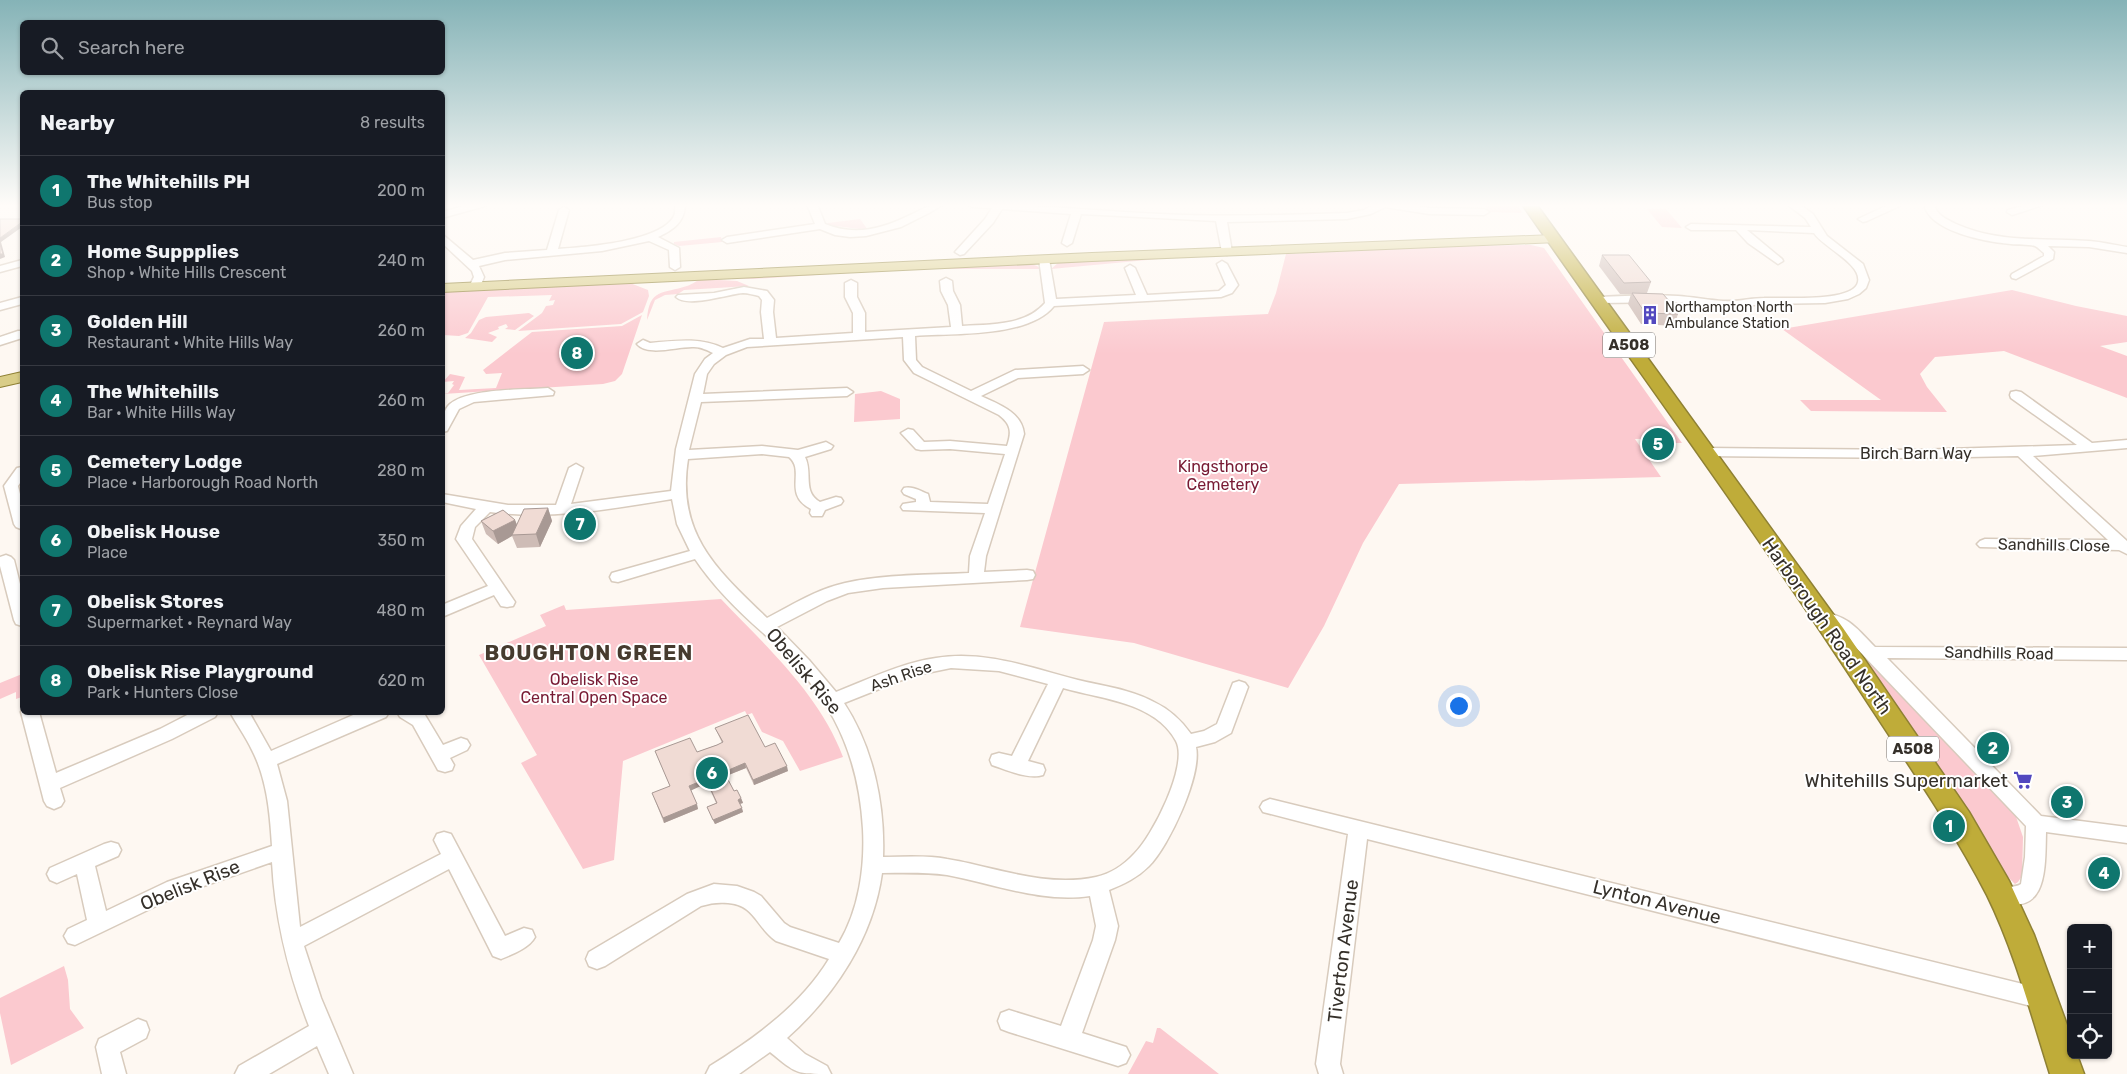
<!DOCTYPE html>
<meta charset="utf-8">
<style>
body{margin:0;font-family:Rubik,sans-serif;background:#20242c;color:#f1f3f6}
.controls{position:absolute;right:15px;bottom:15px;display:grid;overflow:hidden;border-radius:8px;box-shadow:0 1px 4px #0004}
.controls button{width:45px;height:45px;display:grid;place-items:center;padding:0;border:0;border-bottom:1px solid #363941;background:#171b24;color:#f1f3f6;font:25px sans-serif}
.you{position:absolute;left:1458px;top:705px;width:18px;height:18px;margin:-12px;border:4px solid #fff;border-radius:50%;background:#1a73e8;box-shadow:0 0 0 8px #1a73e833}
.badge{display:grid;place-items:center;width:32px;height:32px;border-radius:50%;background:#0f766e;color:#fff;font-size:16px;font-weight:700}
.pin{position:absolute;translate:-50% -50%;border:2px solid #fff;box-shadow:0 1px 5px #0006}
.list{margin:0;padding:0;list-style:none}
h2{display:flex;justify-content:space-between;align-items:center;height:65px;margin:0;padding:0 20px;font-size:21px}
h2 small{font-size:16px;font-weight:400;color:#9ea1a6}
.list li{display:grid;grid-template-columns:32px 1fr auto;gap:15px;align-items:center;box-sizing:border-box;height:70px;padding:0 20px;border-top:1px solid #363941}
.list b{display:block;font-size:19px;white-space:nowrap}
.list p{margin:0;font-size:16px;white-space:nowrap;color:#9ea1a6}
.list em{font-size:16px;font-style:normal;color:#9ea1a6}
.icon{flex:none;width:28px;height:28px;fill:none;stroke:currentColor;stroke-width:2;stroke-linecap:round;stroke-linejoin:round}
.map{position:relative;flex:none;width:2127px;height:1074px;overflow:hidden}
.search{position:absolute;background:#171b24;box-shadow:0 1px 4px #0004;left:20px;top:20px;width:425px;height:55px;display:flex;align-items:center;gap:12px;box-sizing:border-box;padding:0 18px;border-radius:8px;color:#9ea1a6;font-size:19px}
.panel{position:absolute;background:#171b24;box-shadow:0 1px 4px #0004;left:20px;top:90px;width:425px;height:625px;border-radius:8px}
.map>svg:first-child{display:block}
.green{fill:#fbc9cf}
.lines{fill:none;stroke-linecap:round;stroke-linejoin:round}
.minor-casing{stroke:#d8cbbd;stroke-width:3}
.major-casing{stroke:#8f8134;stroke-width:2}
.highway-casing{stroke:#8f8134;stroke-width:3}
.minor{fill:#fff;fill-rule:evenodd}
.major{fill:#d9cd88;fill-rule:evenodd}
.highway{fill:#bfac39;fill-rule:evenodd}
.wall{fill:#cebcb6}
.shaded-wall{fill:#a89994}
.building{fill:#f0dbd4;stroke:#a89994}
.labels{text-anchor:middle;dominant-baseline:central;stroke-width:4;stroke-linejoin:round;paint-order:stroke}
.far-poi-label{font-size:14px;fill:#35302a;stroke:#fff;text-anchor:start}
.shield{fill:#fff;stroke:#726e6a;stroke-width:1}
.shield-label{font-size:15px;font-weight:bold;fill:#35302a}
.street-label{font-size:16px;fill:#35302a;stroke:#fff}
.park-label{font-size:16px;fill:#781b34;stroke:#fff}
.near-street-label{font-size:19px;fill:#35302a;stroke:#fff}
.near-poi-label{font-size:19px;fill:#35302a;stroke:#fff;text-anchor:end}
.district-label{font-size:21px;font-weight:bold;letter-spacing:1px;fill:#463b2f;stroke:#fff}
</style>
<div class="map">
<svg width="2127" height="1074" viewBox="0 0 2127 1074">
<rect width="100%" height="100%" fill="#fef8f2"/>
<path class="green" d="M1484 205H1518L1522 213 1489 212Z
M1647 209H1666L1682 228 1662 227Z
M860 219 868 230 827 225 828 223Z
M721 237 722 242 679 246 674 244V242Z
M1531 245 1544 248 1682 443H1674L1667 438 1635 439 1661 477 1399 484 1363 543 1324 626 1288 688 1134 643 1020 627 1104 322 1268 314 1276 293 1286 254 1448 246Z
M1169 258 1051 269 1058 263 1101 259Z
M979 264H1031L1037 266 1041 269H910L753 279 715 278Z
M701 279 737 281 749 286 684 290 678 294 665 295 655 300 647 320C649 288 663 294 687 286 693 284 696 281 701 279Z
M630 283 648 290 649 296 643 312 621 324 518 331 542 313 546 306 553 305 555 300 549 301 552 295 488 297 468 333 459 336 443 335 442 292Z
M2012 290 2076 306 2127 316V342L2100 346 2127 356V398L2004 351 1935 357 1920 374 1927 387 1947 412 1811 411 1800 400H1881L1782 329Z
M529 313 534 316 515 330 505 329 508 327 506 324 498 327 499 329 488 333 497 337 492 342 465 338 471 333 479 320 486 317Z
M642 315 622 374 615 381 603 384 443 394 448 393 454 385 452 384 454 381 443 382 450 374 465 377 459 390 496 388 502 373 486 374 483 370 532 332 622 326Z
M881 391 900 399V419L854 422 855 394Z
M721 599C766 646 820 695 843 757L800 771 783 741 762 732 752 713 747 715 745 711 623 761 614 860 583 869 521 763 537 755 479 655 546 626 540 615 564 605 566 610Z
M1846 635 1927 718 1928 723 2008 806 2013 808 2023 837 2022 876 2018 882 2015 884 2003 872Z
M22 674V697L16 699V692L0 699V683Z
M64 966 68 980 70 1009 84 1028 11 1065 0 1013V998Z
M1157 1028H1160L1219 1074H1128L1146 1041 1153 1043Z"/>
<g class="lines">
<g class="minor-casing">
<path id="minor" d="M471 204H487L485 206 442 218V212Z
M675 204H685C685 222 673 230 658 237L679 248 680 267 675 270 670 267 669 250 649 241 602 251 505 260 479 266 484 277 480 287 476 288 470 285 474 277 472 271 442 243V234L473 260 505 253 547 250 559 210 564 207 569 210 558 249C585 247 661 242 674 216 676 212 675 207 675 204Z
M807 204H817L825 224C854 236 881 229 908 216 922 210 928 204 944 204L929 213 901 227 866 236 850 237 835 235 820 229 727 243 722 240 727 237 815 224Z
M967 204C1032 204 1096 211 1161 214 1223 217 1285 215 1347 213L1364 210 1375 204H1404L1429 208 1484 209 1489 212 1484 215 1429 214 1385 207 1371 214 1347 219 1227 222 1232 252 1227 255 1222 252 1216 221 1081 214 1072 243 1067 246 1062 243 1071 214 1002 209 993 223 964 254 960 255 955 252 985 219 992 208 972 207Z
M1787 204H1799L1813 214 1827 236 1863 264 1869 280 1866 288 1859 294 1848 299 1825 303 1764 304 1725 308 1677 302 1598 303 1592 300 1598 297C1624 296 1651 294 1678 296 1693 297 1708 300 1723 301 1737 302 1751 298 1764 298 1781 297 1854 303 1858 282 1862 264 1823 247 1814 233L1747 230 1782 259 1783 261 1778 264 1748 243 1736 230H1691L1686 227 1691 224 1811 227 1805 218Z
M1890 204H1904L1867 221 1863 222 1858 219Z
M1924 204H1934C1936 215 1946 219 1956 224 1998 243 2043 238 2089 241 2102 242 2114 245 2127 247V253L2089 247 2048 246 2054 252 2053 259 2016 279 2012 278 2011 276 2012 274 2044 256V253C2041 251 2038 247 2035 246 2028 244 2018 245 2011 244 1988 242 1929 232 1924 204Z
M2030 204H2046L2012 215 2007 212 2008 210Z
M1044 256 1049 259 1056 299 1136 295 1125 268 1130 265 1135 268 1147 295 1219 291 1226 285 1217 264 1222 261 1227 264 1238 285 1232 293 1221 297 1054 306C1028 338 954 333 915 336L916 360 922 367 971 391 1015 370 1083 366 1089 370 1083 374 1018 378 981 396C998 404 1022 412 1024 434L986 556 984 572 1027 570 1033 571 1035 575 1033 579 1027 580 883 588 848 593 827 601 777 627 809 660 836 692C869 679 901 663 936 658 986 650 1031 668 1078 680 1103 686 1130 689 1154 702 1169 709 1181 720 1191 734L1204 731 1217 724 1233 683 1239 681 1245 683 1248 687 1231 733 1215 742 1196 747C1202 775 1169 846 1149 866 1137 878 1124 884 1109 890L1118 926 1115 940 1082 1033 1126 1047 1130 1055 1126 1063 1118 1066 1009 1032 1001 1029 998 1021 1001 1013 1009 1010 1061 1026 1093 940 1096 926 1090 896C1040 903 995 884 947 875 926 872 903 873 882 873 873 938 835 995 787 1038L805 1054 827 1066 831 1074C795 1074 797 1074 770 1052L739 1074H706L710 1066C755 1038 801 1005 829 959L776 941C756 927 755 905 728 903 718 902 711 903 701 906L605 966 597 969 589 966 586 959 589 952 687 894 714 884 737 886 754 892 761 896 784 923 790 927 839 943C859 910 865 867 863 829 858 744 825 688 762 632 738 611 713 586 695 559L618 582 612 581 610 577 612 573 690 551 677 524 672 499C612 509 550 520 490 512L475 527 472 539 515 602 513 606 507 607 501 606 494 595 442 617V605L488 586 456 539 461 526 476 509 442 502V494L508 505H556L569 468 576 464 583 468 571 504 671 491 676 449 695 374 705 359 713 353C707 350 701 347 694 347 679 346 648 357 637 344L643 340 650 343C675 341 699 337 723 348L750 339H764L761 312 762 300 759 296C754 295 748 293 743 293 728 294 688 308 676 297L678 295 714 293 744 287 767 291 774 300 773 312 776 338 853 333V313L845 297V283L851 280 857 283V297L865 313V332L951 327 948 305 941 291 940 281 946 278 952 281 953 291 960 305 962 326C991 324 1025 326 1045 303L1039 259ZM903 337 904 360 914 373 999 415C1011 424 1012 432 1007 446L950 441 924 442 913 430 908 429 901 433 916 449 921 450 950 449 1005 454 988 504 930 502 928 494C920 491 913 486 904 488L902 491 904 494 916 499V502L903 504 901 507 903 510 985 513 970 556 969 573C928 575 885 574 845 583 817 589 792 605 767 618 717 570 676 534 688 459L762 454 789 457C806 471 782 494 811 509L810 513 812 516H822L825 510 841 504 843 501 841 498 836 497 820 502C802 492 813 473 805 457L831 449 833 446 826 442 798 450 762 446 689 450 701 402 847 396 853 392 847 388 703 394 707 374 714 364 726 355 747 347ZM951 668 999 671 1048 684 1012 756 999 753 992 755 990 760 992 765C1007 770 1029 780 1043 775L1045 770 1043 765 1028 761 1063 688C1101 699 1155 702 1176 741 1189 765 1152 837 1134 854 1124 865 1110 874 1096 877 1045 888 996 867 947 859 926 855 904 857 883 857 885 804 873 747 844 703L912 676Z
M22 260V266L0 272V266Z
M22 297V304L0 310V303Z
M18 331H22V338L0 345V337Z
M548 388 554 392 553 395 474 402 459 409 447 431 442 432C442 422 442 414 448 406 464 388 524 390 548 388Z
M2016 391 2021 392 2092 443 2127 440V448L2033 456 2127 541V554L2119 550 1980 547 1977 544 1980 541 1985 539 2108 540 2018 456 1916 458 1705 456 1698 452 1705 448 1916 450 2077 445 2011 398 2010 395 2011 392Z
M22 467V480L18 486 22 502 21 529 16 527 14 524 4 486 17 468Z
M6 555 11 557 14 560 22 592V626L16 624 14 620 0 566V557Z
M1823 612C1850 617 1857 629 1875 647L2127 648V660L1887 658 2041 816 2127 827V843L2046 832C2045 869 2048 920 1994 900L1991 894 1994 888C2003 885 2014 889 2021 884L2025 857 2026 826 1843 634 1831 625 1817 622 1815 618 1817 614Z
M22 710V712H39L56 773 160 729 193 712H218L215 717 172 739 60 788 64 801 61 806 54 809 47 806 44 801 21 712Z
M230 712H249L271 751 360 712H389L386 717 277 764 287 801 300 927 441 854 434 840 437 834 444 832 451 834 505 936 524 928 532 930 535 937C529 948 513 954 501 959L493 956 449 869 304 946 321 998 353 1074H329L317 1046 269 1074H235L239 1066 309 1026C288 972 275 920 272 862L181 894 75 945 68 943 64 936 68 929 87 920 77 874 57 883 50 880 47 874 50 868 104 844 111 842 118 844 121 850 118 856 95 866 106 911 167 882 272 846C270 813 267 779 252 750 246 737 237 725 230 712Z
M397 712H421L425 715 443 745 461 738 467 740 470 745 467 750 450 758 454 765 452 770 445 772 438 770 413 725 400 717Z
M1270 799 2043 989 2051 992 2054 999 2051 1006 2043 1009 1367 839 1340 1064 1343 1074H1319L1316 1064 1348 834 1263 812 1260 807 1263 802Z
M138 1019 146 1022 149 1030 146 1038 120 1052 126 1074H102L96 1047 99 1039Z"/>
</g>
<g class="major-casing">
<path id="major" d="M1553 235 1558 236 1559 239 1558 242 1092 261 442 292V284L1092 253Z
M22 372V382L0 387V377Z"/>
</g>
<g class="highway-casing">
<path id="highway" d="M1522 204H1536L1843 628 1969 812 2009 881 2034 935 2071 1036V1055H2077L2084 1074H2050C2031 1014 2015 952 1987 895 1951 825 1905 760 1862 694 1754 528 1635 367 1522 204Z"/>
</g>
<use href="#minor" class="minor"/>
<use href="#major" class="major"/>
<use href="#highway" class="highway"/>
</g>
<path class="wall" d="M1602 255 1651 282 1647 293 1678 311 1677 313 1678 314 1674 326 1641 324 1628 304 1631 294H1620L1599 266Z
M1649 431 1673 441 1670 449 1653 450 1645 439Z
M548 508 552 521 540 547 517 548 512 536 498 544 486 534 481 521 515 520 517 525Z
M715 728 765 747 788 771 754 785 746 768 726 776 734 791 741 798 743 803 740 804 743 812 715 824 707 807 716 803 707 783 691 790 698 809 664 823 654 798 670 786 655 751 697 752 722 743 717 732Z"/>
<path class="shaded-wall" d="M22 222V227L1 242 5 257 0 259V238Z
M548 508 552 521 540 547 536 534Z
M515 520 520 533 512 535V536L498 544 493 531Z
M745 763 746 768 726 776 724 772Z
M787 766 788 771 754 785 753 780Z
M706 779 707 783 690 791 689 786Z
M741 798 743 803 739 804 738 800Z
M697 804 698 809 664 823 663 818Z
M742 808 743 812 715 824 713 820Z"/>
<path class="building" d="M0 219H22V222L0 238Z
M0 244 3 254H0Z
M1602 255H1629L1651 282 1624 283Z
M1632 293 1663 294 1678 311H1676L1678 314 1645 313Z
M1649 431H1665L1673 441 1657 442Z
M548 508 536 534 512 535 524 509Z
M503 510 515 520 493 531 481 521Z
M748 715 765 747 775 743 787 766 753 780 745 763 724 772 734 791 737 790 741 798 738 800 742 808 713 820 707 807 717 803 706 779 689 786 697 804 663 818 652 793 670 786 655 751 690 738 697 752 717 745 723 742 715 728Z"/>
<linearGradient id="sky" x2="0" y2="1"><stop stop-color="#85b3b7"/><stop offset="0.58" stop-color="#fffcf9"/><stop offset="1" stop-color="#fffcf9" stop-opacity="0"/></linearGradient>
<rect width="2127" height="354" fill="url(#sky)"/>
<defs>
<g id="building-bare" transform="scale(1.5)"><path d="M-4-6H4V6H1V3H-1V6H-4ZM-2.5-4.3h1.7v1.8h-1.7ZM.8-4.3h1.7v1.8H.8ZM-2.5-1h1.7V.8h-1.7ZM.8-1h1.7V.8H.8Z" fill="#5248bf" stroke="#fff" stroke-width="2.5" paint-order="stroke"/></g>
<g id="supermarket-bare" transform="scale(1.5)"><path d="M-6-5.5h2.5l.6 2H6L4.5 2H-2.5L-4.4-4H-6ZM-1.5 3.2a1.3 1.3 0 1 0 .1 0ZM3 3.2a1.3 1.3 0 1 0 .1 0Z" fill="#5248bf" stroke="#fff" stroke-width="2.5" paint-order="stroke"/></g>
</defs>
<g fill-rule="evenodd">
<use href="#building-bare" x="1650" y="315"/>
<use href="#supermarket-bare" x="2023" y="780"/>
</g>
<g class="labels">
<g class="far-poi-label">
<text x="1665" y="307">Northampton North<tspan x="1665" dy="16">Ambulance Station</tspan></text>
</g>
<g class="shield">
<rect x="1603" y="332.5" width="52" height="25" rx="4"/>
<rect x="1887" y="736.5" width="52" height="25" rx="4"/>
</g>
<g class="shield-label">
<text x="1629" y="345">A508</text>
<text x="1913" y="749">A508</text>
</g>
<g class="street-label">
<text x="1916" y="453">Birch Barn Way</text>
<text transform="translate(2054 545) rotate(1)">Sandhills Close</text>
<text transform="translate(1999 653) rotate(1)">Sandhills Road</text>
<text transform="translate(901 676) rotate(-19)">Ash Rise</text>
</g>
<g class="park-label">
<text x="1223" y="466">Kingsthorpe<tspan x="1223" dy="18">Cemetery</tspan></text>
<text x="594" y="679">Obelisk Rise<tspan x="594" dy="18">Central Open Space</tspan></text>
</g>
<g class="near-street-label">
<text transform="translate(1827 626) rotate(55)">Harborough Road North</text>
<text transform="translate(804 671) rotate(50)">Obelisk Rise</text>
<text transform="translate(190 885) rotate(-22)">Obelisk Rise</text>
<text transform="translate(1657 902) rotate(14)">Lynton Avenue</text>
<text transform="translate(1343 951) rotate(-83)">Tiverton Avenue</text>
</g>
<g class="near-poi-label">
<text x="2008" y="780">Whitehills Supermarket</text>
</g>
<g class="district-label">
<text x="589" y="652">BOUGHTON GREEN</text>
</g>
</g>
</svg>
<div class="controls">
<button>+</button>
<button>−</button>
<button><svg class="icon" aria-label="locate" viewBox="0 0 24 24"><circle cx="12" cy="12" r="6"/><path d="M12 2v4M12 18v4M2 12h4M18 12h4"/></svg></button>
</div>
<div class="you"></div>
<div class="pin badge" style="left:1949px;top:826px">1</div>
<div class="pin badge" style="left:1993px;top:748px">2</div>
<div class="pin badge" style="left:2067px;top:802px">3</div>
<div class="pin badge" style="left:2104px;top:873px">4</div>
<div class="pin badge" style="left:1658px;top:444px">5</div>
<div class="pin badge" style="left:712px;top:773px">6</div>
<div class="pin badge" style="left:580px;top:524px">7</div>
<div class="pin badge" style="left:577px;top:353px">8</div>
<div class="search"><svg class="icon" aria-label="search" viewBox="0 0 24 24"><circle cx="10" cy="10" r="6"/><path d="M15 15l6 6"/></svg>Search here</div>
<section class="panel">
<h2>Nearby<small>8 results</small></h2>
<ul class="list">
<li><span class="badge">1</span><div><b>The Whitehills PH</b><p>Bus stop</p></div><em>200 m</em></li>
<li><span class="badge">2</span><div><b>Home Suppplies</b><p>Shop · White Hills Crescent</p></div><em>240 m</em></li>
<li><span class="badge">3</span><div><b>Golden Hill</b><p>Restaurant · White Hills Way</p></div><em>260 m</em></li>
<li><span class="badge">4</span><div><b>The Whitehills</b><p>Bar · White Hills Way</p></div><em>260 m</em></li>
<li><span class="badge">5</span><div><b>Cemetery Lodge</b><p>Place · Harborough Road North</p></div><em>280 m</em></li>
<li><span class="badge">6</span><div><b>Obelisk House</b><p>Place</p></div><em>350 m</em></li>
<li><span class="badge">7</span><div><b>Obelisk Stores</b><p>Supermarket · Reynard Way</p></div><em>480 m</em></li>
<li><span class="badge">8</span><div><b>Obelisk Rise Playground</b><p>Park · Hunters Close</p></div><em>620 m</em></li>
</ul>
</section>
</div>
